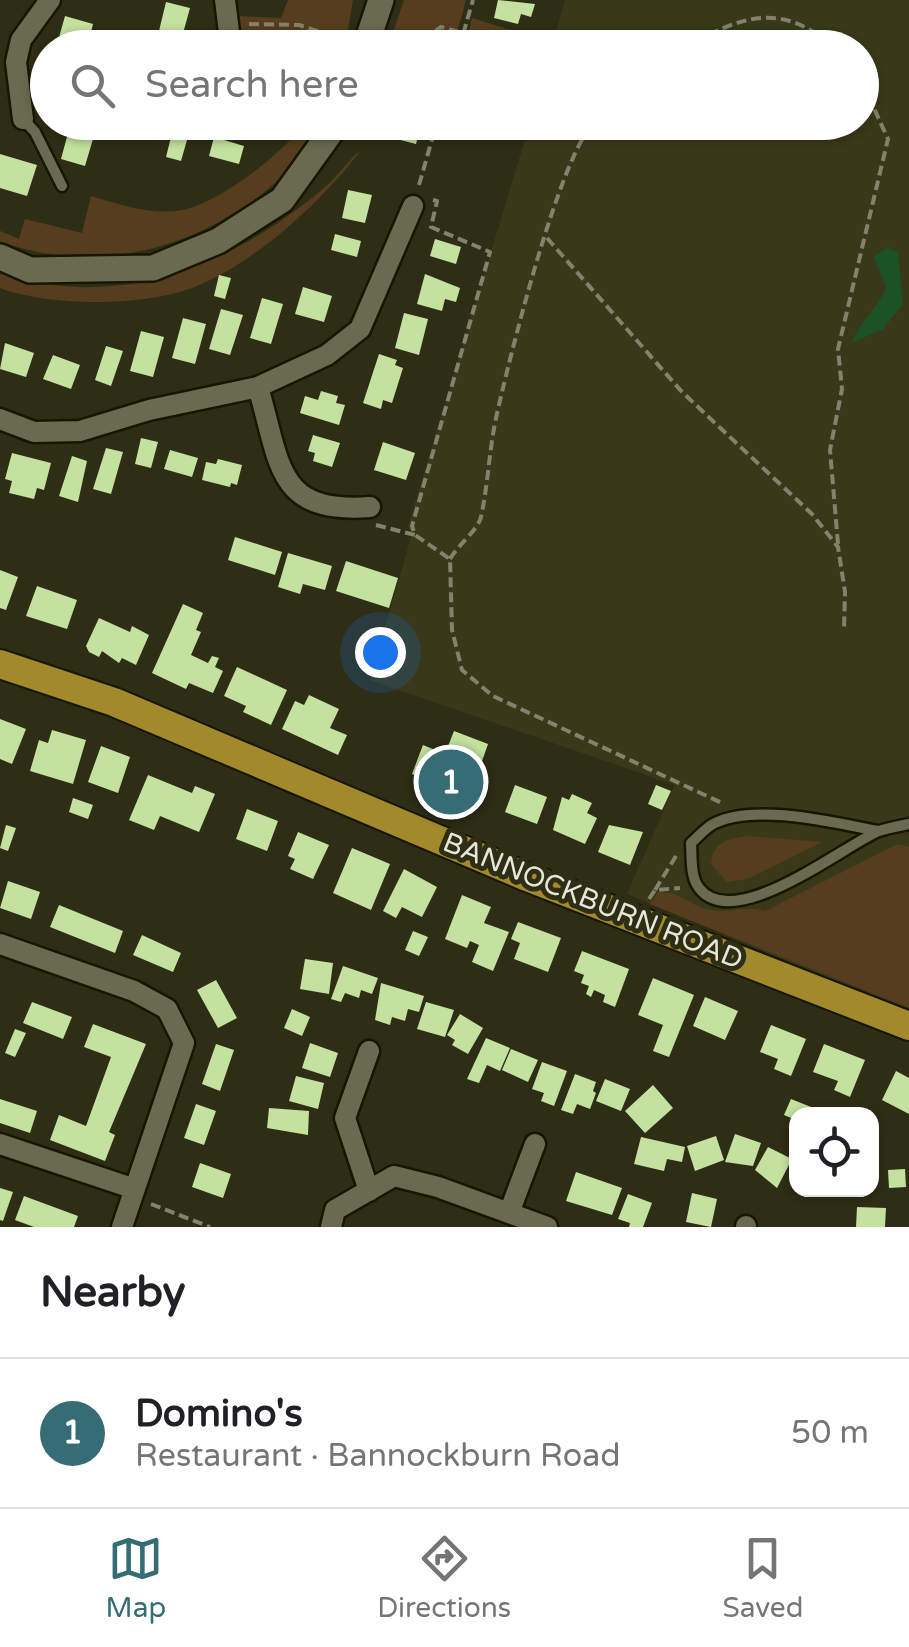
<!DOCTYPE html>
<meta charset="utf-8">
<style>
body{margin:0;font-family:"Varela Round",sans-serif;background:#f2f2f2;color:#202124}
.controls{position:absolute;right:30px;bottom:30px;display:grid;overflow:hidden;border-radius:20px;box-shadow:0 2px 8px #0004}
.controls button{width:90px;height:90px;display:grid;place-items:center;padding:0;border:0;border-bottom:2px solid #e0e0e0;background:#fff;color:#202124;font:50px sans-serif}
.you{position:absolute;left:380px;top:652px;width:35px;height:35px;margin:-25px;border:8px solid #fff;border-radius:50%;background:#1a73e8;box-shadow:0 0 0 15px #1a73e833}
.badge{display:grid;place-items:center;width:65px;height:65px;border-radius:50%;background:#366d75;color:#fff;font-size:32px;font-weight:700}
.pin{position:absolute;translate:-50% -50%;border:5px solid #fff;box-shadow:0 2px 10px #0006}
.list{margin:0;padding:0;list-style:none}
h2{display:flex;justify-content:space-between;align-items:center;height:130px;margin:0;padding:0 40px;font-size:42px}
h2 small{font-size:32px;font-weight:400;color:#757577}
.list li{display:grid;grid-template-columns:65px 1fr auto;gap:30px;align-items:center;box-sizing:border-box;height:150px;padding:0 40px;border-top:2px solid #e0e0e0}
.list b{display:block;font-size:38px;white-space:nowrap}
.list p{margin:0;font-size:32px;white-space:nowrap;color:#757577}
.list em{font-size:32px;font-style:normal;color:#757577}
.icon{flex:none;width:55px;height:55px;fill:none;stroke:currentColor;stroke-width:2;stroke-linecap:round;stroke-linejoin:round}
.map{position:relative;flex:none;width:909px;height:1227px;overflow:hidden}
.search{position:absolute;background:#fff;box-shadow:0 2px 8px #0004;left:30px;right:30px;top:30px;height:110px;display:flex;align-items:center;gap:25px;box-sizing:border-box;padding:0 35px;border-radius:55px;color:#757577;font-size:38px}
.sheet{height:280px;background:#fff}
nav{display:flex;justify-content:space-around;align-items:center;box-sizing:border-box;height:140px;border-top:2px solid #e0e0e0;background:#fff;font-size:28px;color:#757577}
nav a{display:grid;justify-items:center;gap:5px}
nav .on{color:#366d75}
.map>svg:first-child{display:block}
.built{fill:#393919}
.green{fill:#563d1e}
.water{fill:#1b5226}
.building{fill:#c4e19f}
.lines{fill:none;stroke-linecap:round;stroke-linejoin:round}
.service-casing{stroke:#171601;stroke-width:15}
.minor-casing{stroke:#171601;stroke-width:25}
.tertiary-casing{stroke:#171601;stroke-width:30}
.primary-casing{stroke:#171601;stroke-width:32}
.path{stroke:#82826e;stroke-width:4;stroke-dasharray:10 5;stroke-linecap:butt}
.service{stroke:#696a50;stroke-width:10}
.minor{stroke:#696a50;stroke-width:20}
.tertiary{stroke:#696a50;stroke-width:25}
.primary{stroke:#a2892b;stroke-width:28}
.labels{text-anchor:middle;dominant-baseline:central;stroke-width:10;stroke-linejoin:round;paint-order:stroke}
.street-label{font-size:28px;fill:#e7e7d9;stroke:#2e2e16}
</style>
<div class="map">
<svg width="909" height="1227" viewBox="0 0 909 1227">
<rect width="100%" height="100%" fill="#2e2e16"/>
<path class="built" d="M565 0H909V1012L627 894 675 785 370 680 411 537 408 526 530 123 862 122V48L552 47Z"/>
<path class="green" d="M288 0H353L345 47 277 32 238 38 231 11 238 16 281 18Z
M404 0H466L453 47H388Z
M472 18 553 43 552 47H496L467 40Z
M305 123H321C304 146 291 170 268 189 195 250 91 276 0 241V231L19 239 25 219 82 233 91 196C119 204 146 214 176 211 216 207 282 154 305 123Z
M361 150C321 202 259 260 197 286 147 307 50 307 0 288V273C120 312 231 266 324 188 338 177 347 161 361 150Z
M746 836 823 842 747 879 726 882 711 863C715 841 725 840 746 836Z
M898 844 909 847V1008L650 904 658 892C680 891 690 906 710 910 729 914 749 905 765 911Z"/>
<path class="water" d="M887 247 898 252 903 304 883 329 852 343C860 320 878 309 886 287L874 257Z"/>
<path class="building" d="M498 0 535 4 531 17 521 14 518 24 494 18Z
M166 2 190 8 182 37 159 31Z
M65 16 93 24 87 48H56Z
M71 122H98L85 166 61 159Z
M376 122H422L416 144 373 133Z
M173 129 189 133 181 161 166 157Z
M214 137 244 146 239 164 209 156Z
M0 154 37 165 27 196 0 188Z
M348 190 372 195 365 223 342 218Z
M335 234 361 241 357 257 331 250Z
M435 239 461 247 456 264 430 256Z
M425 274 460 288 456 302 445 299 442 311 417 304Z
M219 275 231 278 225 299 214 296Z
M303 287 332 296 324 322 295 314Z
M262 298 283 304 271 344 250 338Z
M221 309 243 315 230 355 209 349Z
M404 313 428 319 419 355 395 348Z
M183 318 206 324 195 364 172 358Z
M141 331 164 337 153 377 130 371Z
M5 343 34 353 26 377 0 369Z
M106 346 123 351 111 386 95 380Z
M379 354 397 360 395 365 403 368 392 403 383 400 381 409 363 403Z
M53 355 80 365 71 389 43 379Z
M321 391 338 396 336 403 345 405 339 425 300 413 305 396 318 400Z
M313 435 340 443 332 467 313 461 315 453 308 451Z
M141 438 158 442 151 468 135 464Z
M383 442 415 453 406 480 374 470Z
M106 448 123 452 111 494 93 489Z
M170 450 198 458 192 477 164 469Z
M12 453 51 463 44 490 37 488 34 499 9 493 12 481 5 479Z
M72 456 87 461 78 502 59 496Z
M218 459 242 465 237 485 231 483 230 487 202 480 206 462 216 464Z
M235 537 282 552 275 575 228 560Z
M288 553 332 566 325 590 303 584 300 594 278 587Z
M346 561 398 578 389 608 336 591Z
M0 570 18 577 6 610 0 608Z
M37 586 77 600 67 629 26 616Z
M183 604 203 613 196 630 201 632 191 655 208 663 212 656 219 658 215 667 223 671 213 693 189 683 186 689 152 673Z
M99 618 130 632 132 626 149 635 136 665 122 658 119 663 102 651 99 657 89 652 86 646Z
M237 667 287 690 271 725 243 712 246 706 224 696Z
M309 695 339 709 330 728 347 735 338 755 282 729 295 701 304 705Z
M0 719 26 729 12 764 0 759Z
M52 730 86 740 73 784 30 771 39 740 48 743Z
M454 731 488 744 480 767 486 769 474 799 412 774 423 745 445 754Z
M101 746 130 757 118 793 88 782Z
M148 775 192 793 195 786 215 794 199 832 160 816 154 830 129 820Z
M515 785 547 797 537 824 505 812Z
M656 785 671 791 662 810 648 804Z
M572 794 592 803 587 813 597 818 585 844 553 830 562 797 569 800Z
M73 798 93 805 88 819 69 812Z
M247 809 278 821 267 851 236 839Z
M6 825 16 828 8 851 0 848Z
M609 825 643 832 630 865 598 852Z
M298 832 329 845 313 879 290 869 295 859 288 856Z
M352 848 390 864 371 910 333 893Z
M404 869 437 887 422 917 402 907 396 918 383 911Z
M8 881 40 892 31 919 0 908Z
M462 895 491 907 484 923 509 932 493 971 472 962 479 945 470 941 467 948 445 939Z
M59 905 123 931 115 953 50 927Z
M518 922 561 938 548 972 514 959 520 943 511 939Z
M413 931 428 937 419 956 405 950Z
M142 935 181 953 173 972 133 955Z
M582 951 629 969 615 1007 603 1002 605 995 594 990 591 997 586 994 589 986 581 983 584 975 574 971Z
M305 959 333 963 329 994 300 989Z
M343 966 378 978 372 994 361 990 359 998 345 993 341 1002 331 999Z
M653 978 694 995 669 1057 653 1051 663 1025 638 1015Z
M216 980 237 1018 218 1028 197 990Z
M381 983 424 996 419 1012 408 1009 405 1021 392 1017 390 1025 375 1020Z
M705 997 738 1011 725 1040 693 1026Z
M32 1002 72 1017 63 1039 23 1023Z
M426 1002 454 1010 445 1037 417 1029Z
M292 1009 310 1017 302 1036 284 1028Z
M460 1014 483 1028 468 1054 452 1045 455 1040 447 1035Z
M93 1024 146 1044 109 1132 115 1135 105 1161 50 1140 59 1115 86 1126 111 1057 84 1047Z
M771 1025 806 1039 791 1076 774 1069 778 1059 760 1052Z
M15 1029 26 1033 15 1057 5 1053Z
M486 1038 510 1048 500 1071 487 1065 479 1083 467 1079Z
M310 1043 338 1053 330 1077 302 1068Z
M216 1044 234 1050 220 1091 202 1084Z
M824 1044 865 1060 850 1097 834 1090 838 1081 813 1072Z
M511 1049 538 1060 528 1082 502 1070Z
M542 1062 567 1071 554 1106 541 1101 544 1093 532 1089Z
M896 1071 909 1078V1114L882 1100Z
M575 1074 596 1082 593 1091 596 1093 590 1109 577 1104 573 1114 561 1110Z
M296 1076 324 1083 318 1109 289 1101Z
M605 1079 630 1089 621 1111 596 1101Z
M653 1085 673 1108 645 1133 625 1111Z
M0 1099 37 1111 30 1133 0 1123Z
M791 1099 811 1107 808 1114H796V1120L784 1115Z
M196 1104 216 1111 204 1145 184 1138Z
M269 1108 309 1111 308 1135 267 1128Z
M735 1134 761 1143 753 1166 725 1162Z
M716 1136 724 1160 695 1171 687 1146Z
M641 1137 685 1147 682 1162 667 1159 664 1171 634 1164Z
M768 1147 792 1159 777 1188 755 1170Z
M200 1163 231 1174 223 1198 192 1187Z
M905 1169 906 1187 889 1188 888 1170Z
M576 1172 622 1188 612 1215 566 1201Z
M0 1188 13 1192 3 1221 0 1220Z
M692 1193 717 1199 711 1227 686 1222Z
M628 1194 652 1203 643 1227H629L630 1223 618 1219Z
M24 1196 78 1216 74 1227H34L15 1220Z
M857 1207 886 1208 885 1227H856Z"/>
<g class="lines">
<g class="service-casing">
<path id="service" d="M23 119 35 132 62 186
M878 831C835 823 756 803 715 823 706 827 698 837 691 843 692 857 690 876 699 888 734 934 843 846 879 831 888 828 899 826 909 824"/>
</g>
<g class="minor-casing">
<path id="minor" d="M225 0 231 48
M23 119 16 62 21 40 50 0
M258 387C281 464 275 514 370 507
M0 419 34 432 80 431 149 410 258 387 327 355 360 329 413 206
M0 944 134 991 167 1009 184 1043 122 1227
M0 1144 135 1189
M369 1191 345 1118 369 1051
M509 1213 535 1144
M331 1227 335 1210 394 1176 438 1187 547 1227
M746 1227V1226"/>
</g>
<g class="tertiary-casing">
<path id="tertiary" d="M365 48 381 0
M0 257 30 270 153 268 218 241 282 200 338 122"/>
</g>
<g class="primary-casing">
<path id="primary" d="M0 664 114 702 527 877 909 1026"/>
</g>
<path class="path" d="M249 24 299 25 346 40
M411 48 441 27 518 48
M459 48 473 0
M682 48C744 16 779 0 835 48
M419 185 437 122
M433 200 437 201 431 227 490 252 412 526 415 535 450 559 452 630 462 670 493 696 724 804
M547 238 682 392 812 514 838 547 845 592 844 629
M376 525 415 535
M838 544 830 450 842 389 838 349 888 139 862 82
M450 559C458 545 478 530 481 517 488 485 489 451 496 418 508 364 560 152 595 122
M655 890 676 856
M649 899 655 890 680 888
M151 1204 210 1227"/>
<use href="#service" class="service"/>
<use href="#minor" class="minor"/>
<use href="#tertiary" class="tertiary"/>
<use href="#primary" class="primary"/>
</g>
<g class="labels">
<g class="street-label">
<text transform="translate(593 901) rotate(22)">BANNOCKBURN ROAD</text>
</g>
</g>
</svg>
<div class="controls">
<button><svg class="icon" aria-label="locate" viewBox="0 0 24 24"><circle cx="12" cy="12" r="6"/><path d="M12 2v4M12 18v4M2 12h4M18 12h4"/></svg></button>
</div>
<div class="you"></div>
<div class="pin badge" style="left:451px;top:782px">1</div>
<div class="search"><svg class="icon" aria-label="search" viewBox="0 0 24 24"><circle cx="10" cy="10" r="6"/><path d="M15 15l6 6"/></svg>Search here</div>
</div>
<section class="sheet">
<h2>Nearby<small></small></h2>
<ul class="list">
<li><span class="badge">1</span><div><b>Domino's</b><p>Restaurant · Bannockburn Road</p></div><em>50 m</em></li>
</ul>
</section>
<nav>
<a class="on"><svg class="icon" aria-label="map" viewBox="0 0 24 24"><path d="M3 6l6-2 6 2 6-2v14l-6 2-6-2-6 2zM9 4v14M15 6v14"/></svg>Map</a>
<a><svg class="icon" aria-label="directions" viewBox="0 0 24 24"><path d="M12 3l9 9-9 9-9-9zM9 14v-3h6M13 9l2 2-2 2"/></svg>Directions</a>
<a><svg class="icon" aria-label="saved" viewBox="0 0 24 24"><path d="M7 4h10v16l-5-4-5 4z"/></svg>Saved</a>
</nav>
